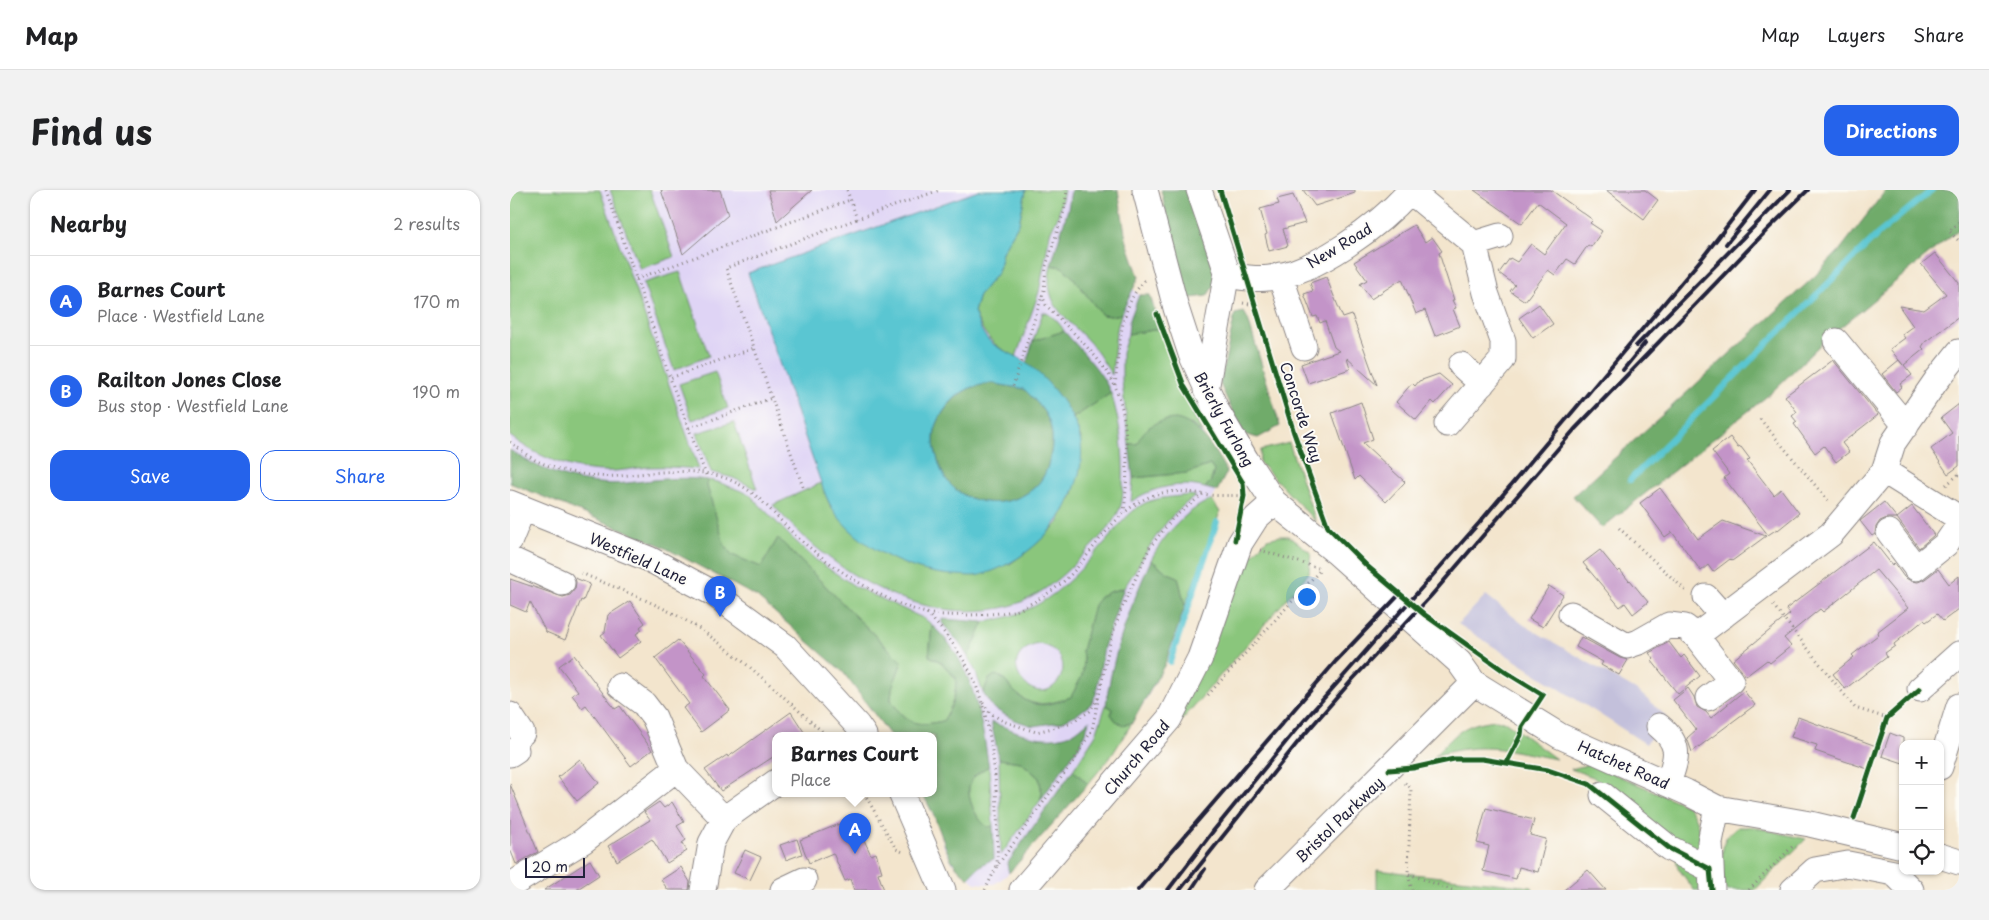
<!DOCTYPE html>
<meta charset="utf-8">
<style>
body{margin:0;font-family:"Playpen Sans",sans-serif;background:#f2f2f2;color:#202124}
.controls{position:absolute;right:15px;bottom:15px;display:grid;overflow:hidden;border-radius:10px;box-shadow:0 1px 4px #0004}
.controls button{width:45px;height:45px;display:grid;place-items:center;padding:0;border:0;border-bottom:1px solid #e0e0e0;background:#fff;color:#202124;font:25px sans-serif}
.scale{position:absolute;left:15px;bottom:12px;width:60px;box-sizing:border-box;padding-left:5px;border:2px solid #22223b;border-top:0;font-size:14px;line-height:18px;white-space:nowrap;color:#22223b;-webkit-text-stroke:4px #fdfcf7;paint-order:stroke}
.you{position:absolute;left:796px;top:406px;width:18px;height:18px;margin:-12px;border:4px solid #fff;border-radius:50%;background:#1a73e8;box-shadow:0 0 0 8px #1a73e833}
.badge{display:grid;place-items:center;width:32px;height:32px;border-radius:50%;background:#2563eb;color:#fff;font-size:16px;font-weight:700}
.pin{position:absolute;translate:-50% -41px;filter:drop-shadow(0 1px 2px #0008)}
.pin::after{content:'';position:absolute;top:26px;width:18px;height:15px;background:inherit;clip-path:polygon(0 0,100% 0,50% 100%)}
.popup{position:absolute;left:262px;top:542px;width:165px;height:65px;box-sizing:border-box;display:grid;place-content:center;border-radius:10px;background:#fff;filter:drop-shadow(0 1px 4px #0005);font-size:16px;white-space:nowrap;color:#757577}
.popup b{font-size:19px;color:#202124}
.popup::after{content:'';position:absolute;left:50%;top:100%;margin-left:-10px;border:10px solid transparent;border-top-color:#fff}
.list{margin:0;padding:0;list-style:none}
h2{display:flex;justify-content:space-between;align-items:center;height:65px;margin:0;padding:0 20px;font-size:21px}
h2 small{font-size:16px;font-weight:400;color:#757577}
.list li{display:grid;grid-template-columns:32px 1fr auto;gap:15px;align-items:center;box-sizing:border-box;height:90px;padding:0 20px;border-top:1px solid #e0e0e0}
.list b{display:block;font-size:19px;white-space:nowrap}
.list p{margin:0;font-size:16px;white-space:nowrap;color:#757577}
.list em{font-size:16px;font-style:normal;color:#757577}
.actions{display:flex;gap:10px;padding:15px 20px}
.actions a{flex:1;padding:11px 0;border:1px solid #2563eb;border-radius:15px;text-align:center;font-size:18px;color:#2563eb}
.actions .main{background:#2563eb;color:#fff}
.icon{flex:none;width:28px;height:28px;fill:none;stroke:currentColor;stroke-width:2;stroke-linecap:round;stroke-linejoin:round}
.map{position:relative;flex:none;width:1449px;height:700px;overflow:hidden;border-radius:15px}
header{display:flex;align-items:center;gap:30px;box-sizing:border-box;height:70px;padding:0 25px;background:#fff;border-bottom:1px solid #e0e0e0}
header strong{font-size:24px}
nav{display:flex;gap:28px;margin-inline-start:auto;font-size:18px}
.intro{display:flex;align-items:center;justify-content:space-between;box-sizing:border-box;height:120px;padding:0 30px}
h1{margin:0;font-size:35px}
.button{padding:12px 22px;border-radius:15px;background:#2563eb;color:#fff;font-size:18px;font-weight:700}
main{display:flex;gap:30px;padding:0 30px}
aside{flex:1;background:#fff;border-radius:15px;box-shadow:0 1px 4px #0004}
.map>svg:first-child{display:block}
.built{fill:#dfd4f5}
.industrial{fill:#c3c0db}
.green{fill:#8ac67b;stroke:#56745b;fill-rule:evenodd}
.forest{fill:#6fab6b;stroke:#486653}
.water{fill:#5ac6d2;stroke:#3e7486;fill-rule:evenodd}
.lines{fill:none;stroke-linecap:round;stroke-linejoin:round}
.stream{stroke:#5ac6d2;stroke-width:6}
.building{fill:#c394c8}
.minor-casing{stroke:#8a8484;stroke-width:27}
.path{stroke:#8a8484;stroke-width:3;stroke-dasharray:1 4;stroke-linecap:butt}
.minor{stroke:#fff;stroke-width:25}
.rail{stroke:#22223b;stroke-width:4}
.cycleway-casing{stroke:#fdfcf7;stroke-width:8}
.cycleway{stroke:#1b5e20;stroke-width:5}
.labels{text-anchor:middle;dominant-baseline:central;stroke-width:4;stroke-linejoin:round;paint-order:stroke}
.street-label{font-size:15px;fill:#22223b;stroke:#fdfcf7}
</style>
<header>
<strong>Map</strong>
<nav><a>Map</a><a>Layers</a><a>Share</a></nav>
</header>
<div class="intro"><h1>Find us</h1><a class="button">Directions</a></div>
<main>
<aside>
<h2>Nearby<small>2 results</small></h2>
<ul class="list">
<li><span class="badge">A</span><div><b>Barnes Court</b><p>Place · Westfield Lane</p></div><em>170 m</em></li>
<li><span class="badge">B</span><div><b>Railton Jones Close</b><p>Bus stop · Westfield Lane</p></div><em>190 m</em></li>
</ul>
<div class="actions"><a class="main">Save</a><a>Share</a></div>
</aside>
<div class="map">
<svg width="1449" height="700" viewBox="0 0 1449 700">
<rect width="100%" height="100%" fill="#fdfcf7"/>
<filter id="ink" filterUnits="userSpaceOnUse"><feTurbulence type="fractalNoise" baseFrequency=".02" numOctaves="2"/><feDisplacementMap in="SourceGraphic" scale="10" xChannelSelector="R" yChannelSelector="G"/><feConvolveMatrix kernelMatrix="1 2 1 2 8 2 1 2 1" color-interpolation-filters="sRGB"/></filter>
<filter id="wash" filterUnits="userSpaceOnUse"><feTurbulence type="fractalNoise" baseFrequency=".0096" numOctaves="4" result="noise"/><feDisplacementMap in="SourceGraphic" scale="20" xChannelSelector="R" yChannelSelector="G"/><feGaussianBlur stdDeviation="1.12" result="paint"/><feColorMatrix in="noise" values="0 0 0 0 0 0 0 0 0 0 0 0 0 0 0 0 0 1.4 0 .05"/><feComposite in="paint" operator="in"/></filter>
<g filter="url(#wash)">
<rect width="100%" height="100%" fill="#f3e5cd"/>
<path class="built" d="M0 0H608L616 49 629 87 623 99 629 105H640L668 190 692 243 717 282 702 310 710 322 655 474 637 508 602 565 499 683 489 691 484 694H476L466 693 459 688 442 673 434 657 429 638 412 603H424V545H380L333 482 247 407 148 354 0 293Z"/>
<path class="industrial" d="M976 405 1014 435 1129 502 1156 526 1136 554 948 434Z"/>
<path class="green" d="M0 0H90L189 279C173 278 155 276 139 277 124 278 108 282 93 281 60 280 26 266 0 246Z
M100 0H140L164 67 130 79Z
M516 0H554L548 26 540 43 529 102 506 167C481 155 475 146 464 122L469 105 488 82 492 62 509 33Z
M541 75 552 77 562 86 592 125 601 126 611 124 606 143 602 185C596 177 591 167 585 159 562 129 531 120 541 75Z
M170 82 199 166 164 180 133 93Z
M533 122C540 123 551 134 554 141L523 151Z
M650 139 668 190 692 243 681 234 627 254H619L612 191V163L618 144Z
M205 182 218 218 182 230 169 194Z
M601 203C610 232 614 261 613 292 613 300 613 311 610 318 603 336 585 352 572 366 550 389 524 412 491 418 402 434 319 379 263 315L311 293 321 318 341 340 365 358 397 375 434 384 500 374 525 355 548 333 563 305 571 248 563 228Z
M224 232 247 299 223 288 201 282 187 243Z
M779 253 806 332 749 272 751 260Z
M700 275 704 281 701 291 695 298C672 291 641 297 621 312L623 288 677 283Z
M197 290 208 292 239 304 280 346 306 370 346 397 415 429 422 435 419 466 431 472 446 489C446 506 442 517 433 531 405 537 397 535 381 510L382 497 392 472 344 425 268 348 251 377 222 365 214 354 197 296Z
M679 305 686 306C649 331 638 362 614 398L599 402 584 415 572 461 574 472 572 486 561 507C526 519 515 517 492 487L479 489 473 503 465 480 458 467 474 432C534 423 559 393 597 350 608 337 619 321 635 313 648 307 665 307 679 305ZM528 454C546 456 560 472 549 490 526 525 479 466 528 454Z
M702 310 710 322 675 416 668 387 658 383 641 370C651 349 679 316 702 310Z
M770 346H779L801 363 799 383 665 538 733 375 757 349Z
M596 515 603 519 601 524 605 530 613 535 622 533 602 565 578 594 563 580 586 544Z
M986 530 996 532 1046 569C998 560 972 551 924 566 948 543 951 534 986 530Z
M489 569 511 572 529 588 532 603 530 611 491 665Z
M1081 574 1178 616C1196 640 1191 671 1192 700H1184L1168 678 1163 654 1083 587 1061 579Z
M477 577 479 578 483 636 478 638C467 631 455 606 460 594 463 586 471 581 477 577Z
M1228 637H1243L1296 649 1245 700H1216C1212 690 1210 658 1216 648 1218 644 1225 640 1228 637Z
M867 680 1022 697 1023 700H867Z"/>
<path class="forest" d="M561 0H608L616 49 629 87 611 124 601 126 592 125 562 86 552 77 541 75 558 19Z
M651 0H681L707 91 697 106 681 108 673 102Z
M1376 0H1449V39L1314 151 1261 203 1092 338 1063 306 1304 87 1329 61Z
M629 105H640L650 139 618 144 619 132Z
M734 122 738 129 770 236 748 248 733 244 710 194 725 124Z
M554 141C571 161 590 178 601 203L563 228 540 195 516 174 523 151Z
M480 193 514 199C522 207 533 218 538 229 543 239 543 252 541 262 539 274 536 285 528 294 500 324 444 317 430 277 426 264 422 254 425 240 429 224 443 207 458 199 464 196 473 195 480 193Z
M666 229C691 234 705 262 717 282L707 301 695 298 701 291 704 281 700 275 677 283 623 288 619 254H627C634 236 648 230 666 229Z
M0 260C33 283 76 297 117 293 144 290 169 286 197 290V296L214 354 222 365 251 377 268 348 344 425 392 472 382 498 381 510C396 534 405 537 433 531 442 517 446 506 446 488L431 472 419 466 422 435C430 443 439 452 445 462 466 496 473 538 479 578L477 577C471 581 462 586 460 594 455 606 467 631 478 637L483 636 484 669C473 673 466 678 459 688 439 674 437 660 429 639 425 626 418 614 412 603H424V545H380L333 482 247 407 148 354 0 293Z
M641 370 658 383 668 387 675 416 655 474 622 533 613 535 605 530 601 524 603 519 596 515C602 465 620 417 641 370Z
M614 398 594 457 586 504 581 514 569 523 551 532 523 536 504 530 483 518 473 503 479 489 485 485C493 487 495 491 500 497 521 520 534 517 561 507L572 486 574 472 572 461 584 415 590 407 599 402Z
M432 429 474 432 458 467 449 453 432 433Z
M580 530 571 553 530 611 532 603 529 588 511 572 489 569 481 532C509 542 532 555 561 544 568 541 574 534 580 530Z
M563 580 578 594 499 683 497 674Z"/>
<path class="water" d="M471 0H516L509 33 492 62 488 82 469 105 464 122C467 129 470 139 475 146 484 158 497 161 509 168 534 183 564 220 570 248 575 271 567 297 556 317 539 349 505 376 470 385 462 387 452 385 444 385 399 383 346 356 322 318 317 310 314 301 311 293L238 83ZM480 193 514 199C522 207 533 218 538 229 543 239 543 252 541 263 539 274 536 285 528 294 500 324 444 317 430 277 426 264 422 254 425 240 429 224 443 206 458 199 464 196 473 195 480 193Z"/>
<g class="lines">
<path class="stream" d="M1120 290 1368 44 1422 0
M660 472 707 332"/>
</g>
<g id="blocks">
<path class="building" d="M151 0H210L218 25 173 64Z
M258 0H302L267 31Z
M793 0H845V3L805 16Z
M964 0H1041L1083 30 1080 33 1092 41 1081 57 1078 55 1065 74 1057 69 1045 85 1038 80 1015 111 1000 101 1005 95 989 83 1000 68 1007 72 1021 54 1034 64 1056 33 1028 12 1012 34Z
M1096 0H1135L1148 10 1134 29Z
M783 5 795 33 773 39 778 56 759 61 755 45 757 44 750 19 769 14 767 9Z
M904 35 915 52 922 47 932 61 929 63 944 110H942L946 118 943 119 950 136 925 146 915 120 906 124 892 89 861 109 850 94 857 90 844 72Z
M1425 63 1449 93V127L1415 152 1412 157 1414 159 1394 175 1402 185 1390 194 1392 197 1386 202 1372 184 1389 170 1393 175 1380 159 1395 148 1392 144 1403 136 1389 116 1414 120 1436 104 1411 74Z
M816 87 833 128 842 125 867 195 837 168 840 179 798 193 791 174 829 161 824 157 815 131 810 133 807 126 803 127 794 104 803 101 800 93Z
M1029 114 1043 134 1023 148 1009 128Z
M1323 170 1368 225 1332 253 1339 262 1326 272 1314 256 1305 263 1284 234 1287 232 1282 226 1287 222 1275 206Z
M929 184 942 195 925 214 922 211 906 230 886 212 902 193 905 196 909 191Z
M851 212 863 249 853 253 895 292 876 312 849 286 845 290 822 223Z
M1449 214V276L1438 284 1421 259 1442 243 1431 228Z
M1220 247 1228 258 1231 257 1240 269 1237 270 1264 305 1271 299 1289 323 1268 340 1267 339 1258 345 1214 288 1219 284 1202 261Z
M1150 298 1188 349 1213 331 1256 346 1222 371 1220 369 1203 382 1198 375 1191 381 1162 342 1155 347 1130 313Z
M1374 312 1387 328H1377L1370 331 1366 337 1365 344 1362 346 1350 331Z
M1402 316 1424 345 1409 358 1387 328Z
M1364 352 1382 375 1384 373 1394 387 1401 391 1408 392 1415 389 1428 379 1439 394 1449 386V419L1433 431 1427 424 1416 432 1414 430 1384 454 1385 456 1375 463 1377 467 1335 499 1323 484 1344 467 1342 465 1368 445 1367 442 1398 418 1366 380 1313 422 1310 419 1274 448 1281 456 1260 473 1257 470 1236 486 1223 470 1280 424 1276 419Z
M1090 360 1108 382 1110 380 1119 391 1120 390 1138 412 1123 424 1115 413 1110 417 1073 373Z
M65 388 80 394 73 411 71 410 55 450 36 442 20 412 16 422 0 415V389L53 407 60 405 65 399 66 392Z
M1039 396 1053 405 1033 437 1019 429Z
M120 411 135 433 130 437 132 440 126 444 131 451 108 468 91 445 95 442 98 425Z
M1071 447 1110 468 1118 470 1109 485 1091 475 1093 472 1066 457Z
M168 450 196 484 194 486 220 520 191 542 173 518 179 514 145 468Z
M1159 452 1171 468 1174 465 1190 486 1168 504 1142 471 1144 469 1139 463Z
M64 465 105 519 110 516 142 560 121 576 76 515 72 518 62 505 68 501 49 476Z
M1178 498 1184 507 1187 517 1196 522 1201 528 1234 501 1245 515 1182 562 1177 548 1186 540 1163 510Z
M281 522 296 545H266V565L211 601 195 580 217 565 218 567Z
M1288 527 1366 556 1358 579 1305 561 1307 555 1281 547Z
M1380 543 1393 548V573L1372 566Z
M70 569 89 593 67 611 48 587Z
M0 594 28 662 6 674 0 659Z
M149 612 154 618 162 612 174 632 167 636 176 650 172 653 177 661 157 673 142 649 107 671 98 656 140 630 134 622Z
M976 618 1024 630 1020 645 1036 649 1028 682 1009 677 1006 689 973 681 979 656 967 653Z
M344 628 361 665 366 663 372 682 368 683 374 700H344L340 689 335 691 323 663 299 673 290 650Z
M287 649 292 664 276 670 270 655Z
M235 660 251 667 240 690 224 683Z
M80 670 89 685 66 700H34Z
M171 677 180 692 179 700H158L151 690Z
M1078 680 1096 700H1054Z"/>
</g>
</g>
<g filter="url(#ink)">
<use href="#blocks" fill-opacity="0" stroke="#8a8484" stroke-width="1"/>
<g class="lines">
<g class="minor-casing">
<path id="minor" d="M635 0 666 118 681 164 707 221 736 270 764 312 826 362 949 472 964 493 1050 546 1176 602 1207 618 1300 634 1393 656
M689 0 717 82 696 200
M900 1 964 54 976 103 993 151V169L937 234
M964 54 990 46
M717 85C731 87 745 90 759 88 807 82 869 36 901 0
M770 85 794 157
M1326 151 1396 236
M951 175 972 194
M1374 281 1449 328
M0 313 139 369 203 403 275 456 347 535 354 545
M1379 342 1406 378 1436 354 1449 335
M0 350 13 318
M0 369 52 393
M1196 407 1213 426
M1061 424 1117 456 1129 452 1159 435 1175 437 1186 446 1221 491 1198 508
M1186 446 1321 344 1374 281 1383 253 1426 191 1449 162
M110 496 134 514 144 527 166 579 214 629
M1410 499 1449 464
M0 525 12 543
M1149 536C1173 556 1166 568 1158 594
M0 564 6 560
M1430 577 1449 516
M391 603 433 700
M1093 605 1159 658 1200 679
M1430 666 1449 672
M6 692 73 651 166 579
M193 700 201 653 214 629 266 592
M273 700 294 690
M512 700 659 529 690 468 730 353 746 328 764 312
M757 700 964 493
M1202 700 1200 652 1207 618
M1283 700 1305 680 1338 674 1384 683 1401 700"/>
</g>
<path class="path" d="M96 0 160 188
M337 0 347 29 430 0
M1449 32 1439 41 1449 51
M126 89 340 10
M532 105 536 115C557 137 593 169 605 196 620 230 618 286 614 322
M733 113 745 115
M605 195C610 158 608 117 636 89
M503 196 534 100 536 76 554 21 557 0
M1250 229 1320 313
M179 238 262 208
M0 252C9 258 18 267 27 271 52 282 82 288 109 286 140 283 174 278 205 285 241 294 256 316 281 341 313 372 372 412 416 423 433 427 485 425 503 421 510 420 516 416 522 413 538 404 553 394 565 380 587 355 606 321 639 307 660 298 679 302 700 305 711 306 722 305 734 306
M196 285 160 188 244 158
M1436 295 1449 284
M293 297 216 78 347 29
M1109 338 1176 401
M750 360 808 378
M71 383C110 400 153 415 188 438 235 469 274 508 316 545
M1263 415 1345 518 1377 528
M417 423C432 439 445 455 456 474 486 527 489 616 487 676
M698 505 811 379
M473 513 480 523 493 531 526 542 559 534 580 521 588 508
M895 593 901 598 898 684 902 700
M354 603 386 659 393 662
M1345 622 1377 528 1395 512
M899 684 942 700
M475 700 487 676 564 570 582 540 600 452 610 422 640 357 662 329 693 304
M1239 700 1284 655"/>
<use href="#minor" class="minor"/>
<path class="rail" d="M1216 54 1260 0
M1126 156 1280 0
M1113 180 1135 153
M628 700 826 471 887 407
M658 700 704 640 784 542 969 333 1193 67 1245 0
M670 700 788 552 843 489 920 407 1064 240 1258 39 1298 0
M681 700 695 679"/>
<g class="cycleway-casing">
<path id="cycleway" d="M710 0 784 243 818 337 858 377 915 425 994 481 1033 505 1012 537 1011 545 997 572
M647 124 674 196 733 293 734 306 725 350
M879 580 903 578 944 569H972L1038 580 1079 594 1159 658 1200 679 1202 700
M1344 628 1377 528 1410 499"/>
</g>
<use href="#cycleway" class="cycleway"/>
</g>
</g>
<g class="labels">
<g class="street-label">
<text transform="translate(829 55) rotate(-31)">New Road</text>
<text transform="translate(792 222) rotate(72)">Concorde Way</text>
<text transform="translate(715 229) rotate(61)">Brierly Furlong</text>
<text transform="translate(129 368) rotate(24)">Westfield Lane</text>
<text transform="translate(626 567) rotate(-50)">Church Road</text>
<text transform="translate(1114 574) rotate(24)">Hatchet Road</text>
<text transform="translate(829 629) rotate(-44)">Bristol Parkway</text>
</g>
</g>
</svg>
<div class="controls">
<button>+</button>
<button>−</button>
<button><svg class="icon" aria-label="locate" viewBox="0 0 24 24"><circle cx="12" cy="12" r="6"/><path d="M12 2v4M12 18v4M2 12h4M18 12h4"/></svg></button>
</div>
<div class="scale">20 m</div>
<div class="you"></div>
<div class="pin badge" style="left:345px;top:664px">A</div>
<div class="popup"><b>Barnes Court</b>Place</div>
<div class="pin badge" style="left:210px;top:427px">B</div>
</div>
</main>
